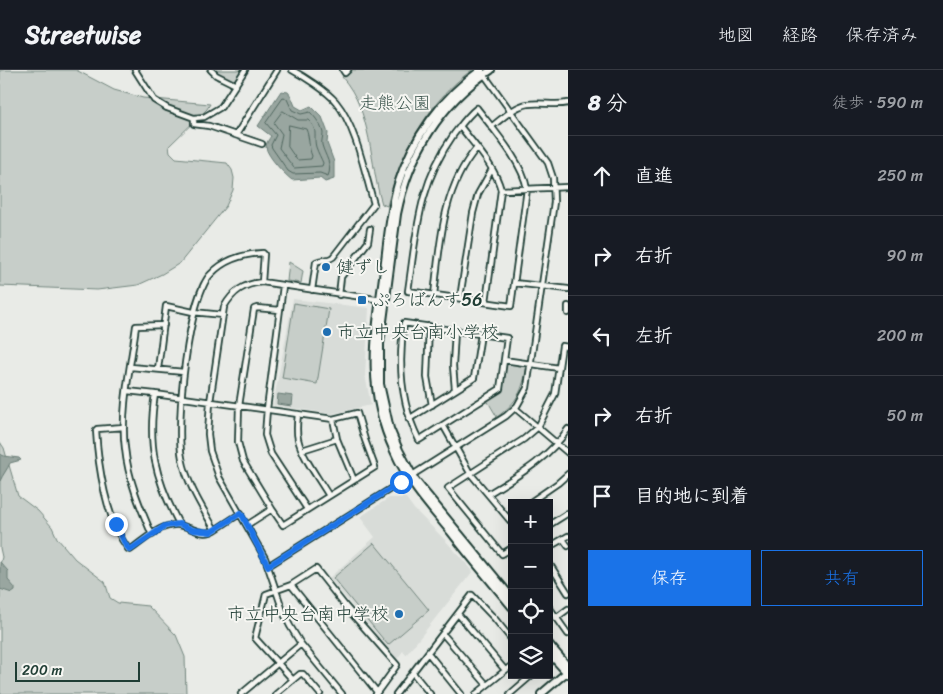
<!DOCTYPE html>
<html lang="ja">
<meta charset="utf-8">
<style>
body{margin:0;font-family:Sriracha,"Klee One",sans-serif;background:#20242c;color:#f1f3f6}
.controls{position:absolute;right:15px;bottom:15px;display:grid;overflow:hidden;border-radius:0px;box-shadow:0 5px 20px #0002}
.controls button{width:45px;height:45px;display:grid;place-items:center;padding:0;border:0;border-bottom:1px solid #363941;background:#171b24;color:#f1f3f6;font:25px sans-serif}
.scale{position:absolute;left:15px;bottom:12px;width:125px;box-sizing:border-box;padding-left:5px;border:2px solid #1f3d34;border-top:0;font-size:14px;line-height:18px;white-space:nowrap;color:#1f3d34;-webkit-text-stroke:4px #f6f6f2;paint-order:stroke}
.stop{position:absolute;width:15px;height:15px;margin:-11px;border:4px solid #1a73e8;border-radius:50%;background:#fff}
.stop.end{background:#1a73e8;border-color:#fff;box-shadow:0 1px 5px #0008}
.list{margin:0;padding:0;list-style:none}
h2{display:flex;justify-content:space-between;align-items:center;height:65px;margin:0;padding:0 20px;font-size:21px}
h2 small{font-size:16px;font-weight:400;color:#9ea1a6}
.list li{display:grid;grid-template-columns:32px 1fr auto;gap:15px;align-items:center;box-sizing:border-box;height:80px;padding:0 20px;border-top:1px solid #363941}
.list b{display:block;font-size:19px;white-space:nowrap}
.list em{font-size:16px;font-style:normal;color:#9ea1a6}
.actions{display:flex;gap:10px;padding:15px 20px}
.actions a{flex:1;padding:11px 0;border:1px solid #1a73e8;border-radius:0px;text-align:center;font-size:18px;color:#1a73e8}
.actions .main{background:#1a73e8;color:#fff}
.icon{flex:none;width:28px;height:28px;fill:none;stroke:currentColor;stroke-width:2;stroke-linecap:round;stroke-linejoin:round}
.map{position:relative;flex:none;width:568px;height:624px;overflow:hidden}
header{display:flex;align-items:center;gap:30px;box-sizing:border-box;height:70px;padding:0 25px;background:#171b24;border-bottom:1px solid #363941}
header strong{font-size:24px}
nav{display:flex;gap:28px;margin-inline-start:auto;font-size:18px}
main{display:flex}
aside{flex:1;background:#171b24}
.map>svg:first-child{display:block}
.built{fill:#d8dcd8}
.green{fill:#c7cec9;stroke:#73867e}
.water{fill:#99a6a0;stroke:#687c75}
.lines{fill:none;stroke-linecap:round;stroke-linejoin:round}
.shore{stroke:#50675f;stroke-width:1}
.stream{stroke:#687c75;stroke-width:1}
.street-casing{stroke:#1f3d34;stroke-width:8}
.secondary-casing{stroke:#1f3d34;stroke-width:10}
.street{stroke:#f6f6f2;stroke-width:4.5}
.secondary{stroke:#f6f6f2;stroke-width:6}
.route{stroke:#1a73e8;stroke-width:6}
.poi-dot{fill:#1f6fb2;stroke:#f6f6f2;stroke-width:2}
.labels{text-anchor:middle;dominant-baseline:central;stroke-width:4;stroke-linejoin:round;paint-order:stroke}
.park-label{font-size:18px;fill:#415a52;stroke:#f6f6f2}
.poi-label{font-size:18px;fill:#1f3d34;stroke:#f6f6f2;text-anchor:start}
</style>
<header>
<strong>Streetwise</strong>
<nav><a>地図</a><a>経路</a><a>保存済み</a></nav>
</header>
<main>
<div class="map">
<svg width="568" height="624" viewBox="0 0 568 624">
<rect width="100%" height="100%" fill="#e9ebe7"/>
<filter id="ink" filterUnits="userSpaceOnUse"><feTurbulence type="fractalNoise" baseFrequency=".02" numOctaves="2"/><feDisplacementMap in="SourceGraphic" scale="10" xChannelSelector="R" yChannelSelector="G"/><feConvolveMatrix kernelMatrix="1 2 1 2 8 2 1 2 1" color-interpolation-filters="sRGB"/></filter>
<g filter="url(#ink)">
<path class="built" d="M293 229 369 238 365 305 371 335 331 344 273 335Z
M389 428H406L414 439 444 469 473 501 406 585 403 581 397 589 329 508 375 467 360 447Z"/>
<path class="green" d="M0 0H76L114 20 143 28 210 34 207 39 169 76 170 82 176 88 227 93 232 100 234 108 233 120 226 136 180 193 162 204 138 215 97 220 0 216Z
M206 0H244L235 15 217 10Z
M353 0H472C427 32 401 83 387 136L382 134C369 92 373 43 342 7Z
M289 192 303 201 301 213 287 211Z
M294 233 329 239 317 314 282 308Z
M508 292 527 296C522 322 518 331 497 347L487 330 502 319 505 293Z
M0 372 4 378 18 426 38 441 52 457 57 468 75 489 105 512 110 528 118 533 148 536 176 565 185 587 186 624H0V495L2 487 0 478Z
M374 473 429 540 388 575 333 508Z"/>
<path class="water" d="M281 21 288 22 291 26 295 36 302 40 311 36 322 47 328 63 327 73 334 92V109L325 112 320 108 292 110C285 105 267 86 266 77 266 73 269 69 271 66L258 56Z
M278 324 293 326 292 336 277 334Z
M0 384 4 386 19 388 21 390 10 393C7 400 3 404 0 411Z
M0 492 8 501V510L15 518V521L12 523 0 519Z"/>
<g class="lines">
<path class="shore" d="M284 27 287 29 292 40 301 44 310 42C316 48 321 55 323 63 323 67 321 71 322 75 325 86 333 95 328 106L320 103 293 104 288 101 272 78 271 75 276 65 266 53Z
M283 41 298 50H308C319 60 313 66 316 77 318 83 321 88 323 93L322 96 294 98 279 78 282 64 274 53Z
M289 55 306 59C310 68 308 77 312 86L311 89 297 90 288 77Z"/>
<path class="stream" d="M131 0 152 32 168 41 191 50
M195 51 214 54 263 71 266 74"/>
<g class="street-casing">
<path id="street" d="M135 0 154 30 167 38 194 48 204 47 221 37 245 0
M211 0 216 5 236 15
M292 0C305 7 327 21 336 32 356 56 365 104 374 134L333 187C328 191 322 189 316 192L312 220
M343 0 345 3 348 0
M477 38C493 59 523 93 527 119L511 236 408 221C417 161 418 115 454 64 461 55 468 45 477 38Z
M194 48V54L209 56 262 74
M460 56C475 76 495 96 501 120L568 117
M491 57C502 49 514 36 528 34 542 32 555 36 568 33
M236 65 277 0
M514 213 568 219
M283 216 267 339 265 365 271 384 307 439
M339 225 341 207 368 172 370 159
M434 225C440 175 442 119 476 79
M460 228 473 143 478 124 492 99
M486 232 501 120
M568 236V243
M429 256 427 307 432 335
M455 261 453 296 455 319
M504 290 500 319 419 370C400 333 398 293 404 253L507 268 504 290 559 298
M131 297 184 302
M158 299 166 236 193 242 223 245
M127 321 155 324 333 349 357 343 365 370 375 397 283 455 272 439 247 455
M155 324C147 375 155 408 179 454
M515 338 568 383
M298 344C297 353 296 361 298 369 302 387 319 409 329 426
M333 349 337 369 354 410
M409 349 474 308 481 264
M443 355 470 403 512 453
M124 357 97 359 96 360C98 396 106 449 128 479L130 480C143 471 158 456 174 455 188 453 201 469 215 460
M302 380 337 369
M488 424C519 405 548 389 568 359
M529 433 558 413 568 404
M272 439 243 391 238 372 239 336 254 239 257 238 280 240
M241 443 215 460C202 437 187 414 182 388 175 355 188 226 211 204 225 189 243 184 263 183L264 184 262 212
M549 455 568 443
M152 465C140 437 128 409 125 378 120 341 131 294 136 256L164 255
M563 469 568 476
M549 477 568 466
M512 478 502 484 448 418 524 369 538 357 555 324 562 276 568 277
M549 493 568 523
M268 496 506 346 517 336 527 318 554 132 553 108 548 93 483 3
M291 515 377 622
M549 537 568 564
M458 544 505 600
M556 548 568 539
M443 564 487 615
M428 583 461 624
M413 603 430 624
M293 610 255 568 266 524 291 515 316 499 346 537 397 595 376 624
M241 624 301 574
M276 624 300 604H303L320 624
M342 624 301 574 290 556 284 544 265 488 219 407 210 381 208 364 210 332 224 237C233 221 244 214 262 212L382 230
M396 624 472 525 495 549 512 570
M476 624 512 595
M510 624 532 605"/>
</g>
<g class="secondary-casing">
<path id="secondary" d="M481 0C442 27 412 69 398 114 389 144 387 177 383 207 374 271 366 320 394 381 407 411 429 436 450 461 470 487 491 512 512 537
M491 0C440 33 409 85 397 144L380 274V314L390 359 399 380 415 410 512 528
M549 574 568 597
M549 583 568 604
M541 624 568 601"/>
</g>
<use href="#street" class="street"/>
<use href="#secondary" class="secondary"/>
</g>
</g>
<g class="lines" filter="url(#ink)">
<path class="route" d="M116 454 125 474 130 480 165 456 179 454 193 460 211 462 241 443 268 496 401 412"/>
</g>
<g class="poi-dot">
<circle cx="326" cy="197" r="5"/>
<rect x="357" y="225" width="10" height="10" rx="2.5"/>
<circle cx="327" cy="262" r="5"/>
<circle cx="399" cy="544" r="5"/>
</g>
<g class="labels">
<g class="park-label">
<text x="395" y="33">走熊公園</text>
</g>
<g class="poi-label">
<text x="336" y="197">健ずし</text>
<text x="372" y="230">ぷろばんす56</text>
<text x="337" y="262">市立中央台南小学校</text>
<text x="389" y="544" text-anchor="end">市立中央台南中学校</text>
</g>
</g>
</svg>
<div class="controls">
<button>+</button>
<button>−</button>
<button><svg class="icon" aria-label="locate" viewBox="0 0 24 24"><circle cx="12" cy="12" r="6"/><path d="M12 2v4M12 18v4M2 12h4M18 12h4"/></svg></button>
<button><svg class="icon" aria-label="layers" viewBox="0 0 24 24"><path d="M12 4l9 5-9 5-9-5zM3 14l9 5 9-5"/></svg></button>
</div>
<div class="scale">200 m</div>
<div class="stop" style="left:401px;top:412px"></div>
<div class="stop end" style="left:116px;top:454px"></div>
</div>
<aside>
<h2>8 分<small>徒歩 · 590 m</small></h2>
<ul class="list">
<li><svg class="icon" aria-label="ahead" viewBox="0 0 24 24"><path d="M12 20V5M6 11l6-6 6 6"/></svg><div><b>直進</b></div><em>250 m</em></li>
<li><svg class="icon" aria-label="right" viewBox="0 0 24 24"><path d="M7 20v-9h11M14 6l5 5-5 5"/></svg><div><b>右折</b></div><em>90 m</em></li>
<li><svg class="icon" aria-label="left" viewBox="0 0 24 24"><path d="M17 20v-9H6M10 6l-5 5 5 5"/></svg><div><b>左折</b></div><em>200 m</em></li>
<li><svg class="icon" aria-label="right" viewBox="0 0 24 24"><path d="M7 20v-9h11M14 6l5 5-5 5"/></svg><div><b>右折</b></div><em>50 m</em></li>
<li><svg class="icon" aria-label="arrive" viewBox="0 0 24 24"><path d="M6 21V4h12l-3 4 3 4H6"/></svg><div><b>目的地に到着</b></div></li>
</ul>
<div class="actions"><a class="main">保存</a><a>共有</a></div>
</aside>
</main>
